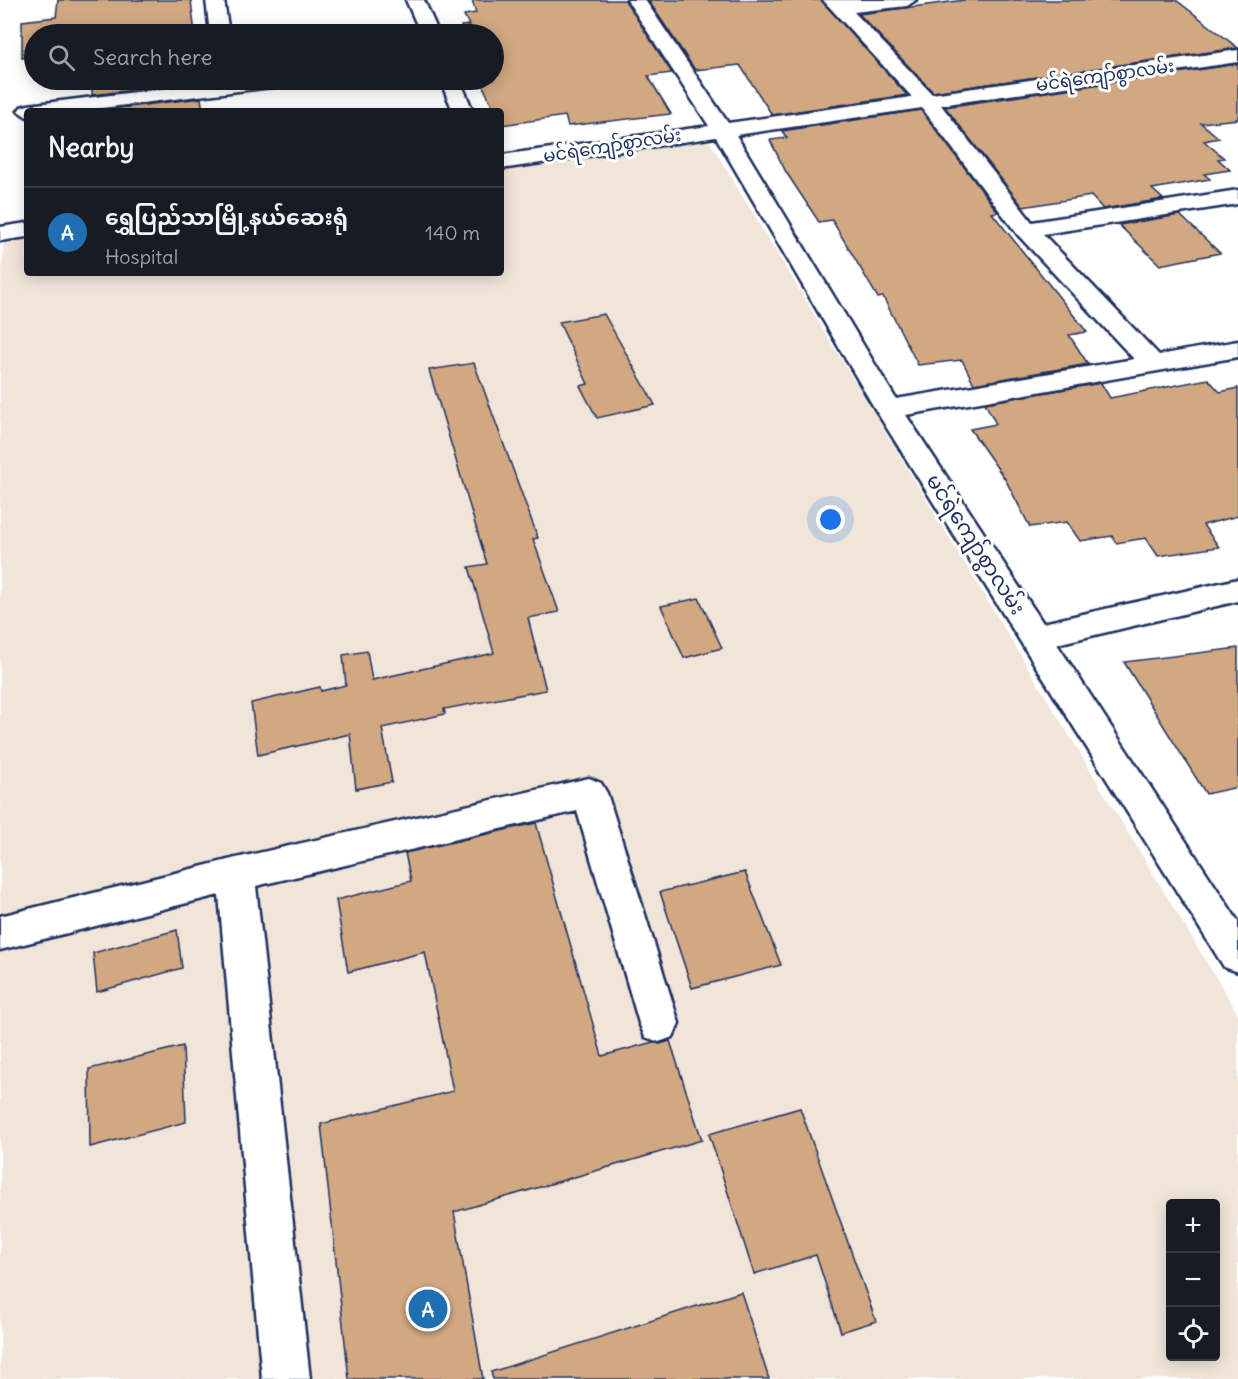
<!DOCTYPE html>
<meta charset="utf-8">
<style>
body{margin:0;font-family:Delius,"Noto Sans Myanmar",sans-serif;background:#242831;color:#f1f3f6}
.controls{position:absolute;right:18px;bottom:18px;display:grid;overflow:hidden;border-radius:6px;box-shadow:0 3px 15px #0003}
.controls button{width:54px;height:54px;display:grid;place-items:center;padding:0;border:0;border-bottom:2px solid #363941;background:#171b24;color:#f1f3f6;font:30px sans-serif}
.you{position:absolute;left:831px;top:520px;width:21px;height:21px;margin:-15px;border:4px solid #fff;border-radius:50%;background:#1a73e8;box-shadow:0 0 0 9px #1a73e833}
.badge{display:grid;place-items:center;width:39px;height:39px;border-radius:50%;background:#1f6fb2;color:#fff;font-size:20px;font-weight:700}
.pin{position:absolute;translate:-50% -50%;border:3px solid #fff;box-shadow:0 2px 6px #0006}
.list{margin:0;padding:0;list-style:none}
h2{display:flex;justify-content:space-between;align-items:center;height:78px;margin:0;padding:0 24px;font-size:26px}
h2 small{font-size:20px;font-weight:400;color:#9ea1a6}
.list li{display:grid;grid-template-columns:39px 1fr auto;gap:18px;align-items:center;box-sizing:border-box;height:90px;padding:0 24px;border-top:2px solid #363941}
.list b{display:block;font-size:22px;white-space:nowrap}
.list p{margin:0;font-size:20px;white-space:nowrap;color:#9ea1a6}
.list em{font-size:20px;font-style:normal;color:#9ea1a6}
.icon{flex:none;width:33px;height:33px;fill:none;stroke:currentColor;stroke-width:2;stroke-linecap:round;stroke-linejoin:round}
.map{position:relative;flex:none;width:1238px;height:1379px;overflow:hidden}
.search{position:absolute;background:#171b24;box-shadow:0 3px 15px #0003;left:24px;top:24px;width:480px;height:66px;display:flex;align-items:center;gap:15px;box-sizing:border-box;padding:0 21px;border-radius:33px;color:#9ea1a6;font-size:22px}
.panel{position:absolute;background:#171b24;box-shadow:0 3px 15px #0003;left:24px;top:108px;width:480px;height:168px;border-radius:6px}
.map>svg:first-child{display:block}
.built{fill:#f1e5da;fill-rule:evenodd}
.building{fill:#d1a882;stroke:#1b2f5e;stroke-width:1.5}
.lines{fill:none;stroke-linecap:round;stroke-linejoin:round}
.minor-casing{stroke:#1b2f5e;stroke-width:5}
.minor{fill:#fff;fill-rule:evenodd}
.labels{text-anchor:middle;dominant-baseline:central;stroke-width:6;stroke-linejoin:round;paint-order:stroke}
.far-street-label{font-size:18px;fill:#1b2f5e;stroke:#fff}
.street-label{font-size:21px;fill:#1b2f5e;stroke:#fff}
</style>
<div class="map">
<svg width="1238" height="1379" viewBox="0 0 1238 1379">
<rect width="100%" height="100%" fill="#fff"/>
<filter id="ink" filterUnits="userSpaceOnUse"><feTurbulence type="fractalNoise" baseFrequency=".0167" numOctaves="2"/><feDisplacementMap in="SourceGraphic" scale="12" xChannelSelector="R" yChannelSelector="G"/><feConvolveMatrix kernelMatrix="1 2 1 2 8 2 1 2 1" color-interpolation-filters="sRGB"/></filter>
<g filter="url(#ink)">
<path class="built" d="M709 141 1238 1014V1379H0V294L4 239 27 236V273H501V170ZM1170 1204H1216V1356H1170Z"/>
<path class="building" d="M58 0H191L195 34H34V56L22 58V21L56 17Z
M472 0H625L672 73 648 76 671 114 568 126 565 116 501 125V111H495L480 80H494V34H465L461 26 469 25 464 15 476 13Z
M648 0H821L907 95 772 115 740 65 695 70Z
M965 0H1176L1238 48 933 92 859 14Z
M1238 64V119L1201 123 1219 138 1204 141 1224 158 1218 159 1230 170 1204 174 1210 179 1152 189 1163 199 1103 209 1091 196 1023 207 945 107Z
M92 80H199L200 82 92 95Z
M201 98 203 111H96Z
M921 110 998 212 992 213 1087 332 1069 335 1088 364 974 384 962 360 918 365 883 297 878 298 832 220 819 222 786 172 770 140 787 138 782 131Z
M1180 215 1220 253 1160 265 1119 225Z
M604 314 655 405 597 418 580 386 588 384 559 322Z
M474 363 538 538 533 539 559 612 528 618 546 690 444 709 445 714 382 728 392 782 356 789 350 734 258 755 251 703 320 687 321 691 346 685 343 655 367 651 372 680 494 653 469 567 487 564 429 370Z
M1208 379 1220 392 1238 388V516L1203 525 1219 547 1158 556 1146 538 1116 543 1112 536 1080 541 1067 522 1030 527 1005 479 970 429 996 424 985 403 1101 383 1110 398Z
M699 598 722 648 684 658 661 606Z
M1238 648V787L1206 794 1124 662Z
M536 823 602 1056 653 1042 660 1044 670 1041 702 1140 454 1212 483 1379H349L321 1124 453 1091 425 952 348 972 336 900 411 881 405 853Z
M745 872 781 965 692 988 660 892Z
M177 930 182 968 97 992 93 953Z
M183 1046 186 1122 90 1147 89 1069Z
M800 1108 876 1321 841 1332 816 1255 754 1274 709 1134Z
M741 1292 769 1379H493L491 1372Z"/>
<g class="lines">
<g class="minor-casing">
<path id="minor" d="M206 0H224L229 34H210Z
M406 0H424L439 34H421Z
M627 0H645L728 123 912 97 823 0H916L907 6 854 12 932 94 1238 50V62L941 105 1032 222 1238 190V204L1043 234 1159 355 1238 341V357L906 415 1043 623 1238 579V601L1057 644 1238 921V972L1224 967 875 409 716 137 501 169V155L709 126ZM922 108 1018 235 1134 359 896 399 736 135Z
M235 80H290L287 84 280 86 78 111H27V117L18 111 21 107 28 105Z
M440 80H460L473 111H453Z
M27 223V237L0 241V227Z
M589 778 601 783 607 793 679 1023 673 1037 659 1042 645 1037 639 1023 577 811 256 886 310 1379H262L219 895 0 950V916L236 858Z"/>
</g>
<use href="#minor" class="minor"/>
</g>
</g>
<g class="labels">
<g class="far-street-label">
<text transform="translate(1105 75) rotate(-8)">မင်ရဲကျော်စွာလမ်း</text>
<text transform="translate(612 145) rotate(-9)">မင်ရဲကျော်စွာလမ်း</text>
</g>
<g class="street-label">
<text transform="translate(976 544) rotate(57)">မင်ရဲကျော်စွာလမ်း</text>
</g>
</g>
</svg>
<div class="controls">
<button>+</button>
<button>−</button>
<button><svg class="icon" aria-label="locate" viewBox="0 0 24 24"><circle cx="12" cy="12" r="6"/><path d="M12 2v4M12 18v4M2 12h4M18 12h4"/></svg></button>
</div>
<div class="you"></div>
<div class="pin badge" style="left:428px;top:1309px">A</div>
<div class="search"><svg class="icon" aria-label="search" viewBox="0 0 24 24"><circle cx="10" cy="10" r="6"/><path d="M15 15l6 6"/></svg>Search here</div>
<section class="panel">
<h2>Nearby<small></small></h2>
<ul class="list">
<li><span class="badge">A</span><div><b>ရွှေပြည်သာမြို့နယ်ဆေးရုံ</b><p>Hospital</p></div><em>140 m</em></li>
</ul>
</section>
</div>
